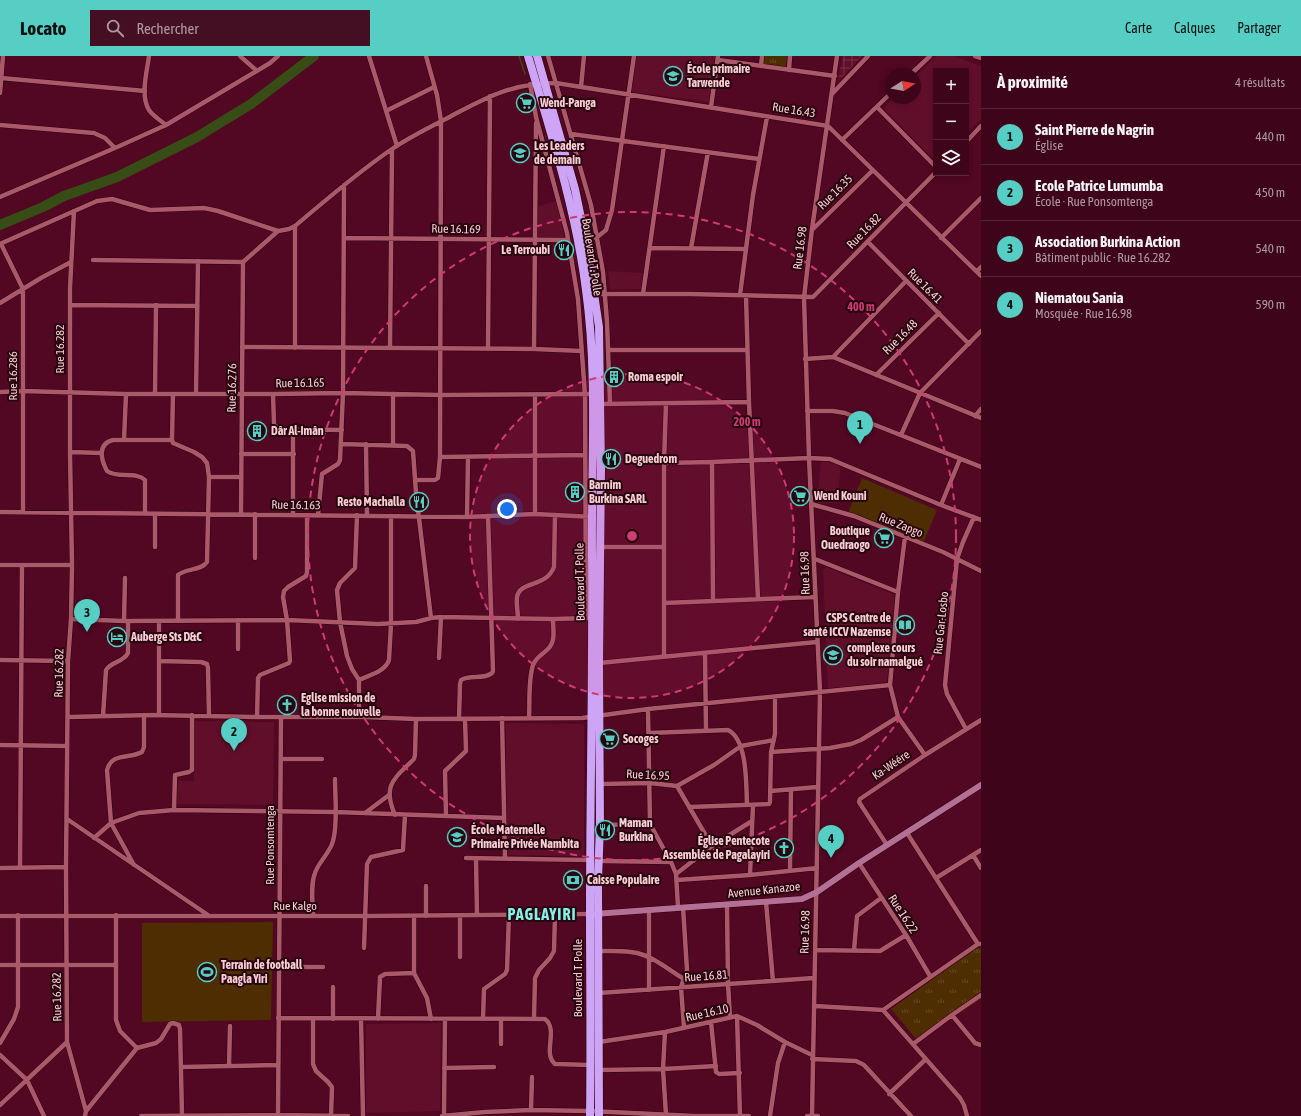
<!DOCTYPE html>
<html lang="fr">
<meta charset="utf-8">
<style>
body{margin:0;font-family:"Asap Condensed",sans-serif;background:#450f23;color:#f1f3f6}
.controls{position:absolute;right:12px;top:12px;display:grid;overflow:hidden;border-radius:0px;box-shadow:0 2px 6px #0003}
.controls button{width:36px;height:36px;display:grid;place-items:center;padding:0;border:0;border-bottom:1px solid #572639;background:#3e051a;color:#f1f3f6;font:20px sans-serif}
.compass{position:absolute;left:885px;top:12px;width:36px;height:36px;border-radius:50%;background:#3e051a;box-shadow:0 2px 6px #0003;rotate:79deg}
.you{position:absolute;left:507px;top:453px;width:14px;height:14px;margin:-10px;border:3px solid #fff;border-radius:50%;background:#1a73e8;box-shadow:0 0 0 6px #1a73e833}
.badge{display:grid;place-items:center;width:26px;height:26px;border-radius:50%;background:#56cec3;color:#111;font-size:13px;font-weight:700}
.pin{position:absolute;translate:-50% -33px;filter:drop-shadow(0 1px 2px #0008)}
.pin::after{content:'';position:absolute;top:21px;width:14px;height:12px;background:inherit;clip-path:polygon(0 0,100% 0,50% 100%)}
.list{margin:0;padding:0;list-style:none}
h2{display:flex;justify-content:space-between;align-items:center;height:52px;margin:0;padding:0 16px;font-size:17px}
h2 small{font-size:13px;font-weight:400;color:#ad99a2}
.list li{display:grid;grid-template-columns:26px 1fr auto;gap:12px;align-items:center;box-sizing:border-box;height:56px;padding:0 16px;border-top:1px solid #572639}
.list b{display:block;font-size:15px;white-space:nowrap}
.list p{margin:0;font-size:13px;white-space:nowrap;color:#ad99a2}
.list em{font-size:13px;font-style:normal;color:#ad99a2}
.icon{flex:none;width:22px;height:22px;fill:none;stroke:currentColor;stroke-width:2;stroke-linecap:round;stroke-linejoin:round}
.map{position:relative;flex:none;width:981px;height:1060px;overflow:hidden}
header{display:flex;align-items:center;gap:24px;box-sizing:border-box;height:56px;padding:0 20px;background:#56cec3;color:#111}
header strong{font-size:19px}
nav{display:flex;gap:22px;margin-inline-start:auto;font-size:14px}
.search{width:280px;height:36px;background:#450f23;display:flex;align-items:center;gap:10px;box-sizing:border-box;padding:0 14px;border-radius:0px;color:#ad99a2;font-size:15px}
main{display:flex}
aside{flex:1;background:#3e051a}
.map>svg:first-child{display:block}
.built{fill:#610e2b}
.industrial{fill:url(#industrial-grid)}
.grass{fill:url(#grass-tufts)}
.pitch{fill:#4d2d01}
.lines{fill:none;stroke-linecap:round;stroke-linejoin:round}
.stream{stroke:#384c16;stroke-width:1.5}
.river{stroke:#384c16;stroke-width:10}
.street-casing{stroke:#2f000d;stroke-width:5.5}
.secondary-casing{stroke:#2f000d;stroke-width:7}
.highway-casing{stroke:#2f000d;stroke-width:9}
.street{stroke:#a9596a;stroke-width:4.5}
.secondary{stroke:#b47094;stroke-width:6}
.highway{stroke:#cea4f7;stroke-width:8}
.ring{fill:none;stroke:#cd3c73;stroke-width:2;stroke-dasharray:7 5}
.labels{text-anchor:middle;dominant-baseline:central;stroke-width:4;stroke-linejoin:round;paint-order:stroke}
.poi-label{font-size:12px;font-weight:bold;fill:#faccd3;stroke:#26070f;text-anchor:start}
.street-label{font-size:12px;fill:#faccd3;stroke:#26070f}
.district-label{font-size:16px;font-weight:bold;letter-spacing:1px;fill:#89f2e8;stroke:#26070f}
.centre{fill:#cd3c73;stroke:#26070f;stroke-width:2}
.ring-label{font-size:12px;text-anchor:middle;font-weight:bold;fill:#cd3c73;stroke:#26070f;stroke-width:4;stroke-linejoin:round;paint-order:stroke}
</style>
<header>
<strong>Locato</strong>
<div class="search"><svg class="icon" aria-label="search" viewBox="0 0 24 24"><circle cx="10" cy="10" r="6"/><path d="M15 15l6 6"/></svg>Rechercher</div>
<nav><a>Carte</a><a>Calques</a><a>Partager</a></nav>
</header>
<main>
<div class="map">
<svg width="981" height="1060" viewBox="0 0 981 1060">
<defs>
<pattern id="industrial-grid" width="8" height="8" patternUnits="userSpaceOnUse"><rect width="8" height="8" fill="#610e2b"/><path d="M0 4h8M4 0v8" fill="none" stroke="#793049"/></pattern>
<pattern id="grass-tufts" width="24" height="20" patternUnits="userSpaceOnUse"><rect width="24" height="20" fill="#4d2d01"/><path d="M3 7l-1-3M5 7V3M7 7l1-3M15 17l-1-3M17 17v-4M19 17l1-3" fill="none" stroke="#684a25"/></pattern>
</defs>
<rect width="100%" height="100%" fill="#520722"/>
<path class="built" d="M636 0H715L710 46 631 36Z
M936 0H954L981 10V63L966 78V15H936V106L885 54 886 50 893 42H915V21Z
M511 91H528V103H512Z
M557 145 565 182H538V150Z
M608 215 643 217 641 233 610 234Z
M821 405 841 409 837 447H817Z
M826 511 893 538 895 543 887 626 828 633 823 514Z
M194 665 274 666 273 749 177 748V725H194Z
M506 667 584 668V800L506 799Z
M441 967 440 1055 366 1057V968Z"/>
<path class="industrial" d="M843 0H862L837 27Z"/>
<path class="grass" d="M764 0H787L786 11 763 8Z
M976 892H981V943L918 985 891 953Z"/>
<path class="pitch" d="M862 422 937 454 923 488 848 457Z
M273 866 271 964 142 966V867Z"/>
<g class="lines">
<path class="stream" d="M519 0 525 18"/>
<path class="river" d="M0 169 43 151 64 140 117 121 197 81 251 48 314 0"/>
<g class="street-casing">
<path id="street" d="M149 0C147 16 140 39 149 54 153 60 160 64 166 69
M240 0 257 15
M369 0 397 90
M548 0 591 149 603 216 607 266 610 347
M975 0 981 2
M718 4 835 20
M761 10 762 0
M789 14 790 0
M911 18 930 0
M1 22 145 35
M530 28 536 61 567 177 578 243 585 339 586 562
M581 31 584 0
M0 37 3 0
M832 38 868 0
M711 51 718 0
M877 51 936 111
M386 55 434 31
M0 69 94 77 105 82 115 92
M571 78 759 103
M842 84 891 37
M966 86 981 70
M0 141 115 92 166 69 270 7 278 0
M295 170V292
M813 173 873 114
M344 182 568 184
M596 182 606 174 612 154 634 0
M941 182 981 142
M868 186 969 288
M0 188 97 145 112 143 150 154 204 152 218 155 278 175
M1 188 23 233V456
M650 192 745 193
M691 192 708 96
M93 204 243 206 278 175 289 173 295 170C326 144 358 116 392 93 411 80 433 70 453 59 489 40 514 27 556 27L828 70 981 220
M977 215 981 211
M595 238H689L813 241 936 116
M643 238 664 90
M740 239 753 139 767 61
M746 240 749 346 758 543
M0 247 41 222 71 206
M70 249 197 250
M242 291 534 293 582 295
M390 292 392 93
M488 293 490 40
M534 293 536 67
M609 294H747
M833 301 906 225
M805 303 833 301 981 362
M876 319 939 257
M0 336 23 335 126 338H273L343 337 441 339 594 338
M155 338 156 249
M173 338 172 384 173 387 194 396 202 401 207 407 209 421 207 506C201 515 186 512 178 519V564
M196 338 198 205
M273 338 274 368 278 373 342 374
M393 338V389
M600 348 749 346
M807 355H833L845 357 981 411
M975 360 981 353
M901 379 920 337 981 275
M124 384 126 338
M341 388 407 390 413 395 416 437 431 562
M366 388 367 459
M70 396 101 397
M241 398H294
M440 401 585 399
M712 406 713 544
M664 407 712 406 809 402 830 403 941 449 981 464
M209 421H241
M415 424H435L438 422 440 401 441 65 437 39 426 0
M811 448 854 460 943 496 981 515
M941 449 960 403
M0 456 467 461 535 458 594 461
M145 457V424C136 415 118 423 107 415 101 404 97 388 113 384H172
M241 458 243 206
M293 458V374
M535 458V339
M318 459 322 418 338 408 340 404 343 337 344 129
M357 459 355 512 340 527 337 534 340 566 347 600 352 613 359 624V661
M467 461 468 401
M905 481 898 536 890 629 898 661 925 699
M155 491V458
M600 491H664
M255 502V458
M815 503 898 536
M0 509H72
M664 547 815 541
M71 563 124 565 287 564 378 568 416 566 431 562 441 561 553 563 589 562
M518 563C518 556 516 548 517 541 520 524 546 532 554 511L555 459
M238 564V593
M124 565 125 522
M159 565V659
M705 597 706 675
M664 600V407L666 347
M439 602 441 561
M0 604 68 605
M159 605 201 606 207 608 208 612 209 660
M599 607 817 586
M359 624C369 619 385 616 389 604L391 568V460
M775 641V678L771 696 830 692 851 688 861 684 898 661
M648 653 650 768 671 806 676 818 678 851
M103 660 106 614C111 605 123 607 128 597V565
M68 661 152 659 257 661H365L416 663 582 662 648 653 890 629
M257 661 258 622 260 619 289 607 290 605 287 564 283 541 284 535 288 531 306 520 307 516V459
M502 662 505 802
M529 662C530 645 528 625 533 609 537 600 542 599 548 593 556 585 553 574 553 563
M459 663 460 628 461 624C470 618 484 624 492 617L493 615 488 460
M966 673 947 638 945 629 957 503 963 486 974 461
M649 677 728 674C748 684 746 730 747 749
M0 689 67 690
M281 703H322
M600 728 650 727 677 730 714 709 741 690 774 684
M677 730 712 790
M771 735 817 731
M689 751 769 748 770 746 771 696
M174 754 175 719 189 716 192 714V659
M365 757 389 739
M395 759C382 729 394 723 414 703L415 699 416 663
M446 760 445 715 466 695 465 663
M67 763 208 859
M600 769 650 768
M907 777 978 888
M94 782 111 767 107 714C112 696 130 703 142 696L144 691V659
M887 789 859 746 860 743 925 699 981 664
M973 799 981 812
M466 802 590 804
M476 802 477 859
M599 805 671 806
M859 807 906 879 930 920
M134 809 111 767 139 757 174 754 335 756 504 762
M0 812 66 811
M20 812 22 509
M790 814 791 733
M676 818 712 790 752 765
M750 819 753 749
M936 822 981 794
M677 824 750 819 817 812
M766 846 773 925
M727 849 728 928 730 961
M683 851 687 914 681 931 684 972
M649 853V934
M0 860H366L590 858
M313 860C313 847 310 830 315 817 319 805 330 797 333 785 338 768 335 741 335 723
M414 860V917L427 942 431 963
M426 860V830
M460 860V901
M364 892 367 808 371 801 403 794 405 759
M815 894 880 895 906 879
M854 894 857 860 881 842
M599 895C611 895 625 894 637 897 654 901 669 914 684 923
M0 909H115
M279 911H323
M599 937 814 922
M815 950 883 954 978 888H981
M883 954 960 1042 964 1049 967 1060
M952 959 975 987 981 989
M737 960 740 1060
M278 962 545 963C559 974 542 997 555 1008L591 1009
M313 963V1008L316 1015 328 1026 332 1031 331 1060
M333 963V931
M361 963 363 1060
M378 963 380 921 385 918 414 917
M483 963 484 933 505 918 507 914 509 859
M501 963V988
M534 963 535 922 539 914 550 902 554 895 555 859
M711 966 716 1016 719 1018 740 1017
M665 976 663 1013 666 1059
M67 986 86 1055 85 1060
M599 986 665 976 737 960 757 969 785 986 812 999
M0 987 14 963 18 951V859
M913 988 952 959 981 939
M137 992 156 987 161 983 170 968 173 967 179 969 180 973 182 1059
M0 999 27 1024 44 1060
M812 1003 856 1005 864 1009 911 1060
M229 1010 230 970
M181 1011 278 1009
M444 1012 494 1011
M599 1014 663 1013 716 1010
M889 1038 925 1004
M0 1049 67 986 66 811 68 605 71 563 72 509 70 396V232L74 155
M531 1054 532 1021
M86 1055 137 992 120 975 116 964V859
M141 1060 278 1059 348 1060
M278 1060 281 661
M442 1060 485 1056 531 1054 590 1055 695 1060H749
M444 1060 445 963
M770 1060 778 1007 785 986
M807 1060H818
M812 1060 820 636 809 402 804 242 812 173 837 0"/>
</g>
<g class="secondary-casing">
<path id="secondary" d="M594 858 802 843 817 836 859 807 981 729"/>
</g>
<g class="highway-casing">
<path id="highway" d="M528 0C551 77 576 154 586 234 598 321 591 409 592 497 593 616 590 736 590 856 590 924 591 992 590 1060
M537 0 575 133 587 191 599 271 601 414 599 607 600 769 598 824 599 1060"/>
</g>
<use href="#street" class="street"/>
<use href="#secondary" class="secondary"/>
<use href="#highway" class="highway"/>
</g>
<circle cx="632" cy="480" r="162" fill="#cd3c73" fill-opacity=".12"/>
<g class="ring">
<circle cx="632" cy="480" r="162"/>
<circle cx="632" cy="480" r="324"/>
</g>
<defs>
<g id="school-ring" transform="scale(1)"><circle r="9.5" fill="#26070f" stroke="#56cec3" stroke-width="1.5"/><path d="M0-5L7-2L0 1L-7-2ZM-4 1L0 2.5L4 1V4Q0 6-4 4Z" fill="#56cec3"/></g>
<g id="supermarket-ring" transform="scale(1)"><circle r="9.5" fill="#26070f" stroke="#56cec3" stroke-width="1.5"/><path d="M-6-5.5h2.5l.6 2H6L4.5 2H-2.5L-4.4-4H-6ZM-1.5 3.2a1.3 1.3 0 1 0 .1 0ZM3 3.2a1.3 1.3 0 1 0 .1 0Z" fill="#56cec3"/></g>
<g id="restaurant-ring" transform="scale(1)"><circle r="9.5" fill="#26070f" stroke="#56cec3" stroke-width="1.5"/><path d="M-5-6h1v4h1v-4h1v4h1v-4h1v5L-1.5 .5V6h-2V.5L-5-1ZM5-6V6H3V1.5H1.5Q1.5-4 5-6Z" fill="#56cec3"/></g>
<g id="building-ring" transform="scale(1)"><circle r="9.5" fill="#26070f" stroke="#56cec3" stroke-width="1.5"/><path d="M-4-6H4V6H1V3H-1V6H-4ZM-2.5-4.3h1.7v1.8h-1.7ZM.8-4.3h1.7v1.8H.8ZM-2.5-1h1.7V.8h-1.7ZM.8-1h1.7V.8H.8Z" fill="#56cec3"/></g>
<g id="library-ring" transform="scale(1)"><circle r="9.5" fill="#26070f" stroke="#56cec3" stroke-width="1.5"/><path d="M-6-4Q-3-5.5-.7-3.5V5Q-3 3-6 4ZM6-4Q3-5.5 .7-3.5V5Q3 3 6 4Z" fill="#56cec3"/></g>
<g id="hotel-ring" transform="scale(1)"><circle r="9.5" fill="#26070f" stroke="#56cec3" stroke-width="1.5"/><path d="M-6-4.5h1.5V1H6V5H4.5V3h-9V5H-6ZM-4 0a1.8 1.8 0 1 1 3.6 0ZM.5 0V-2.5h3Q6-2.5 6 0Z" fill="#56cec3"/></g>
<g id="church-ring" transform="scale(1)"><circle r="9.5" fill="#26070f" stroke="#56cec3" stroke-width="1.5"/><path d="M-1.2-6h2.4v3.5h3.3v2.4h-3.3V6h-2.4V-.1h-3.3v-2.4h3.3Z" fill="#56cec3"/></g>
<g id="bank-ring" transform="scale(1)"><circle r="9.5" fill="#26070f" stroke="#56cec3" stroke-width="1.5"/><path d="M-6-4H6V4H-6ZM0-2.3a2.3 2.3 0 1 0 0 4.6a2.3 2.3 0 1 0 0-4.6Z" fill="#56cec3"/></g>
<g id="stadium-ring" transform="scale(1)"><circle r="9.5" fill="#26070f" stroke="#56cec3" stroke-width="1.5"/><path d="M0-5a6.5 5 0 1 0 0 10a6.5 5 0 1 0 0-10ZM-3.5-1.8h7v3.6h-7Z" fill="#56cec3"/></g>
</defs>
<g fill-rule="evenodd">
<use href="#school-ring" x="673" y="20"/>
<use href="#supermarket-ring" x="526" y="47"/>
<use href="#school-ring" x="520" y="97"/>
<use href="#restaurant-ring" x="564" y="194"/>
<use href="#building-ring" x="614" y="321"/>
<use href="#building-ring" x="257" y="375"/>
<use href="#restaurant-ring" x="611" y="403"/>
<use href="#building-ring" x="575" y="436"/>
<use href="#supermarket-ring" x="800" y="440"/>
<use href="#restaurant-ring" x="419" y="446"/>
<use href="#supermarket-ring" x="884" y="482"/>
<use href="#library-ring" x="905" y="569"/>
<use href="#hotel-ring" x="117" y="581"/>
<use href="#school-ring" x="833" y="599"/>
<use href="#church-ring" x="287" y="649"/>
<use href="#supermarket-ring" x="609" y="683"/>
<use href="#restaurant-ring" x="605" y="774"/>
<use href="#school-ring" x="457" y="781"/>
<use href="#church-ring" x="784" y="792"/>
<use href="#bank-ring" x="573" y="824"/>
<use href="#stadium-ring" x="207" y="916"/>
</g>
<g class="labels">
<g class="poi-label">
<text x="687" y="13">École primaire<tspan x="687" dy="14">Tarwende</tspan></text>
<text x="540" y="47">Wend-Panga</text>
<text x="534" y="90">Les Leaders<tspan x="534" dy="14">de demain</tspan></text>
<text x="550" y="194" text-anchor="end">Le Terroubi</text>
<text x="628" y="321">Roma espoir</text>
<text x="271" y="375">Dâr Al-Imân</text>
<text x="625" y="403">Deguedrom</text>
<text x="589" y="429">Barnim<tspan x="589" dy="14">Burkina SARL</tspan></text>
<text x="814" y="440">Wend Kouni</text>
<text x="405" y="446" text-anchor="end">Resto Machalla</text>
<text x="870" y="475" text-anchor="end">Boutique<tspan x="870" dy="14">Ouedraogo</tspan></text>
<text x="891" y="562" text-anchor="end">CSPS Centre de<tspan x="891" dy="14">santé ICCV Nazemse</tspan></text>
<text x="131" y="581">Auberge Sts D&amp;C</text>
<text x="847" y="592">complexe cours<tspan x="847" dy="14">du soir namalgué</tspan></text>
<text x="301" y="642">Eglise mission de<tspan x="301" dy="14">la bonne nouvelle</tspan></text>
<text x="623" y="683">Socoges</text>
<text x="619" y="767">Maman<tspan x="619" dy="14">Burkina</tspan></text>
<text x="471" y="774">École Maternelle<tspan x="471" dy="14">Primaire Privée Nambita</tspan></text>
<text x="770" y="785" text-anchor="end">Église Pentecote<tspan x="770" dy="14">Assemblée de Pagalayiri</tspan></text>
<text x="587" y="824">Caisse Populaire</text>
<text x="221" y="909">Terrain de football<tspan x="221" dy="14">Paagla Yiri</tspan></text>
</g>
<g class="street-label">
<text transform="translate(794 54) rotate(9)">Rue 16.43</text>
<text transform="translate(835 136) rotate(-45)">Rue 16.35</text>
<text transform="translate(456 173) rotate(1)">Rue 16.169</text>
<text transform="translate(864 175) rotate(-46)">Rue 16.82</text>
<text transform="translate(800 192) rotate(-83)">Rue 16.98</text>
<text transform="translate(592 201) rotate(81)">Boulevard T. Polle</text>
<text transform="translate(925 230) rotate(45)">Rue 16.41</text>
<text transform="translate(900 281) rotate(-45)">Rue 16.48</text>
<text transform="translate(60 293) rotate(-90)">Rue 16.282</text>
<text transform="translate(13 320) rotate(-90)">Rue 16.286</text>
<text transform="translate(300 327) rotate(-1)">Rue 16.165</text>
<text transform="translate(232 332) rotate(-89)">Rue 16.276</text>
<text transform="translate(296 449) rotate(1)">Rue 16.163</text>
<text transform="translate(901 469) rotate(22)">Rue Zapgo</text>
<text transform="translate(805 517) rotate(-92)">Rue 16.98</text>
<text transform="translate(580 526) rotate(-91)">Boulevard T. Polle</text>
<text transform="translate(941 567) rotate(-84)">Rue Gar-Losbo</text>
<text transform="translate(59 617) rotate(-89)">Rue 16.282</text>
<text transform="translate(891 709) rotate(-34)">Ka-Wéére</text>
<text transform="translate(648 719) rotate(3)">Rue 16.95</text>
<text transform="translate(270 789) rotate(-90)">Rue Ponsomtenga</text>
<text transform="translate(764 834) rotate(-6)">Avenue Kanazoe</text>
<text x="295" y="850">Rue Kalgo</text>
<text transform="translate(903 858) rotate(57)">Rue 16.22</text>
<text transform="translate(805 876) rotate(-88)">Rue 16.98</text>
<text transform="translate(706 920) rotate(-4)">Rue 16.81</text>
<text transform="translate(578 922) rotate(-90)">Boulevard T. Polle</text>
<text transform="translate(57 941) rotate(-91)">Rue 16.282</text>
<text transform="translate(707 957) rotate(-13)">Rue 16.10</text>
</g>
<g class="district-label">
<text x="542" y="858">PAGLAYIRI</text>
</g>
</g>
<circle cx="632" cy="480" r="6" class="centre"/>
<g class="ring-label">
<text x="861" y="255">400 m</text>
<text x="747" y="370">200 m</text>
</g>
</svg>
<div class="controls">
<button>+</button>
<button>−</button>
<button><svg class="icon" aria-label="layers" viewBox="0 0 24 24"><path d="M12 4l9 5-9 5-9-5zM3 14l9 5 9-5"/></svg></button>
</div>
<svg class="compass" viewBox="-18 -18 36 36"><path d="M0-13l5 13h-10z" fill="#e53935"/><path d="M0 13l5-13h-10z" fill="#ad99a2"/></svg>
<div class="you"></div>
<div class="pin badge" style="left:860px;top:388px">1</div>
<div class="pin badge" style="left:234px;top:695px">2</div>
<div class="pin badge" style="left:87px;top:576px">3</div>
<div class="pin badge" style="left:831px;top:802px">4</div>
</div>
<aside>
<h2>À proximité<small>4 résultats</small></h2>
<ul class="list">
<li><span class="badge">1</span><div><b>Saint Pierre de Nagrin</b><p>Église</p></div><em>440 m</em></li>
<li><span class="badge">2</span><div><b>Ecole Patrice Lumumba</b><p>École · Rue Ponsomtenga</p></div><em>450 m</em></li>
<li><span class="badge">3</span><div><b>Association Burkina Action</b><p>Bâtiment public · Rue 16.282</p></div><em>540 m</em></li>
<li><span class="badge">4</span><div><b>Niematou Sania</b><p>Mosquée · Rue 16.98</p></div><em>590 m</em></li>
</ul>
</aside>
</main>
